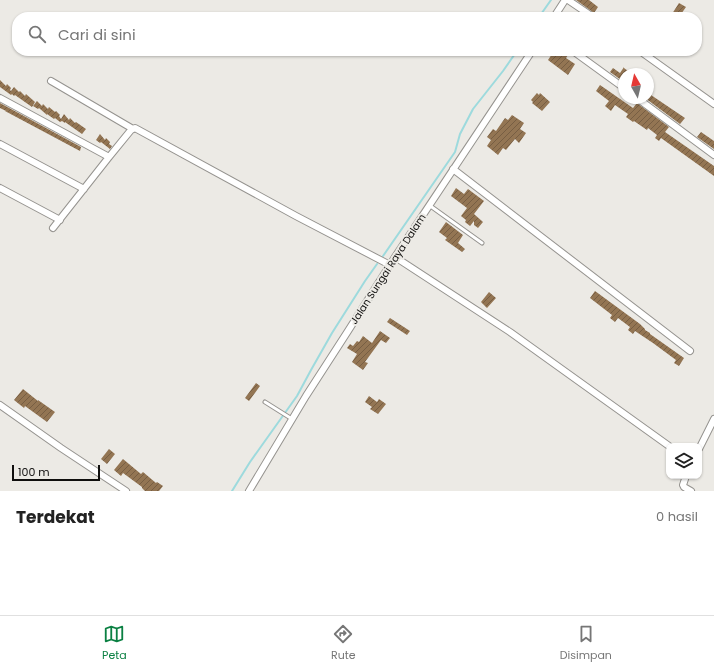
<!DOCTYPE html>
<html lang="id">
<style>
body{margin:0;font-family:Poppins,sans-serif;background:#f2f2f2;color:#222}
.controls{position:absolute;right:12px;bottom:12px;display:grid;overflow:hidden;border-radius:8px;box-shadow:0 1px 3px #0004}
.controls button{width:36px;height:36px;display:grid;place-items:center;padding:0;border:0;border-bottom:1px solid #e0e0e0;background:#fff;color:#222;font:20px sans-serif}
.compass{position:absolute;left:618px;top:68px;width:36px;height:36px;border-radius:50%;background:#fff;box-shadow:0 1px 3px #0004;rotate:352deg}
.scale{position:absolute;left:12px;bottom:10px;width:88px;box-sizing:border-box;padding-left:4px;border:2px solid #100f0e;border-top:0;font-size:11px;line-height:14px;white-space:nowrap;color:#100f0e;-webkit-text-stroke:3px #eceae5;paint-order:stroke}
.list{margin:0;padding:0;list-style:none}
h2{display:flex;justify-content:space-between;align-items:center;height:52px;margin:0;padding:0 16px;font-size:17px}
h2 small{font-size:13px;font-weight:400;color:#767676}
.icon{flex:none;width:22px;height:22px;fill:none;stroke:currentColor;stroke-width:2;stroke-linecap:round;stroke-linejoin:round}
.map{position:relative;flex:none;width:714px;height:491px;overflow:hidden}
.search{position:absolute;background:#fff;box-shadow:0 1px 3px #0004;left:12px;right:12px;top:12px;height:44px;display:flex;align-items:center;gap:10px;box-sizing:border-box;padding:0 14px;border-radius:16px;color:#767676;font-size:15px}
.sheet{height:124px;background:#fff}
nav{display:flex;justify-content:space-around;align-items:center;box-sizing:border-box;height:56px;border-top:1px solid #e0e0e0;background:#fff;font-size:11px;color:#767676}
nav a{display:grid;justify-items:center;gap:2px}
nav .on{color:#0b8043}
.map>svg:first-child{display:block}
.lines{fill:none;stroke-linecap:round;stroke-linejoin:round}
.stream{stroke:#9ddadd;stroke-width:2}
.building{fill:url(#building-hatch)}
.lane-casing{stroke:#95938f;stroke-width:5}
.street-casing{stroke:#95938f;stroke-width:8}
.lane{stroke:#fff;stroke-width:3}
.street{stroke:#fff;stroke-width:6}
.labels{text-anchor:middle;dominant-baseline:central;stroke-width:4;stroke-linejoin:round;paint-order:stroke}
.street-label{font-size:10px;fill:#100f0e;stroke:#eceae5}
</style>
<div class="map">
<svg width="714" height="491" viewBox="0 0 714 491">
<defs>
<pattern id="building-hatch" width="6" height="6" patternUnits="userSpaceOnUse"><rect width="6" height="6" fill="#937553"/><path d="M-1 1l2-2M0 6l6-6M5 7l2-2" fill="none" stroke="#775e43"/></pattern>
</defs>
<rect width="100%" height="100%" fill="#eceae5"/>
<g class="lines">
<path class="stream" d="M539 17 551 0
M383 256 455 152 460 134 473 109 503 71 517 51
M232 491 250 462 297 396 311 370 332 333 365 281 377 264"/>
</g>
<path class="building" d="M576 0H589L598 7 594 13Z
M679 3 686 7 679 17H670Z
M554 51H562L568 55 566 58 575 64 568 75 548 60Z
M624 67V68L632 74H624V82L610 72 613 68 620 73Z
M0 80 6 86 7 84 11 88 10 90 11 91 14 87 19 92 20 91 25 96 26 94 35 102 32 107 15 95 14 96 12 94 11 95 0 87Z
M600 85 633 108 637 103 669 127 665 132 714 166V176L661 138 659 141 655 138 657 135 648 128 647 130 634 121 633 122 626 117 628 114 615 105 611 111 605 106 609 101 596 91Z
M537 93 539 95 540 93 550 102 542 111 532 103 533 102 531 100Z
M648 93 685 118 680 124 645 98H648Z
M37 101 42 106 43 104 48 109 49 107 55 112 56 111 60 115 59 116 61 119 64 114 69 120 70 118 75 123 76 122 86 129 82 134 65 122V123L62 121 60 122 55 118 54 119 47 114V115L39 108 38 109 33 106Z
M0 103 81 147 80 151 5 111H6L0 108Z
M512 115 524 123 520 129 526 133 519 143 515 139 506 150 503 148 498 155 487 146 491 140 487 137 493 129 496 131 505 118 508 120Z
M701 132 714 141V149L697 137Z
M100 134 105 140 106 138 110 142 109 144 112 146 110 149 101 142 100 143 96 140Z
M456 188 464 194 468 189 484 201 474 214 483 222 478 228 474 225V221L470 226 465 222 466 220 461 216 467 208 451 196Z
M446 222 463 235 458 243 465 249 462 252 445 240 447 238 439 232Z
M595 291 640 324 645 329V330L650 333V334L684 358 679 366 674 363 676 360 653 343 635 331 633 334 628 330 630 327 618 318 615 322 610 318 612 315 590 298Z
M489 292 496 298 487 308 481 302Z
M390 318 410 331 407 335 387 322Z
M380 331 390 338 386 343 381 340 365 362 368 363 363 370 352 362 357 354 347 348 350 344 353 346 357 341 359 342 363 336 372 343Z
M256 383 260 386 249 401 245 398Z
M23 389 38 401V400L55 412 47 422 25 406 24 408 14 400Z
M369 396 377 402 379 399 386 404 378 414 370 409 372 407 365 402Z
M109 449 115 454 107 464 101 459Z
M123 459 141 474 143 472 156 483 157 482 163 486 159 491H145L142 488V487L123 473 121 476 114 470Z"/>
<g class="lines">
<g class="lane-casing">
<path id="lane" d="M429 205 482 243
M265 402 292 419"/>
</g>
<g class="street-casing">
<path id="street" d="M568 0 593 17
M554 17 565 0
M573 51 624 88
M640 51 714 104
M51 81 133 129
M0 98 109 157
M637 98 714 155
M0 144 84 189
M453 169 690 351
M0 188 60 220
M53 228 109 157 131 130 135 128 296 216 390 265
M395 257 510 332 669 446
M0 405 61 448 126 491
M699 449 714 419
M686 476 683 485 684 487 691 491
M249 491 306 396 348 331 395 257 532 51"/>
</g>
<use href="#lane" class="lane"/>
<use href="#street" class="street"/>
</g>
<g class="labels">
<g class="street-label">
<text transform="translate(388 269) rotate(-57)">Jalan Sungai Raya Dalam</text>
</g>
</g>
</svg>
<div class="controls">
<button><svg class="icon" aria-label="layers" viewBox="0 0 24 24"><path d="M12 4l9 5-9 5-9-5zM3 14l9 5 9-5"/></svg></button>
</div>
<svg class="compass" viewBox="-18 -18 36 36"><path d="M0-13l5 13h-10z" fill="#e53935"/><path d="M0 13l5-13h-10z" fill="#767676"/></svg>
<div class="scale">100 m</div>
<div class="search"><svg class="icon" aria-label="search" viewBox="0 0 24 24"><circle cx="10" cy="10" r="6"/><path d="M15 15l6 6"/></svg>Cari di sini</div>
</div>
<section class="sheet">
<h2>Terdekat<small>0 hasil</small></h2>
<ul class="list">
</ul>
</section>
<nav>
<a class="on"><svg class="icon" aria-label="map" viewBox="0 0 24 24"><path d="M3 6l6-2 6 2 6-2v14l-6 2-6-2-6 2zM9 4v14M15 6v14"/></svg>Peta</a>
<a><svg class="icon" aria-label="directions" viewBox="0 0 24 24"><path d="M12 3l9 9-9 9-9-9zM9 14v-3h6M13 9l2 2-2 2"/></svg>Rute</a>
<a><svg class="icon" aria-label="saved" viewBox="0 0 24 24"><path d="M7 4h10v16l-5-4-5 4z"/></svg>Disimpan</a>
</nav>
